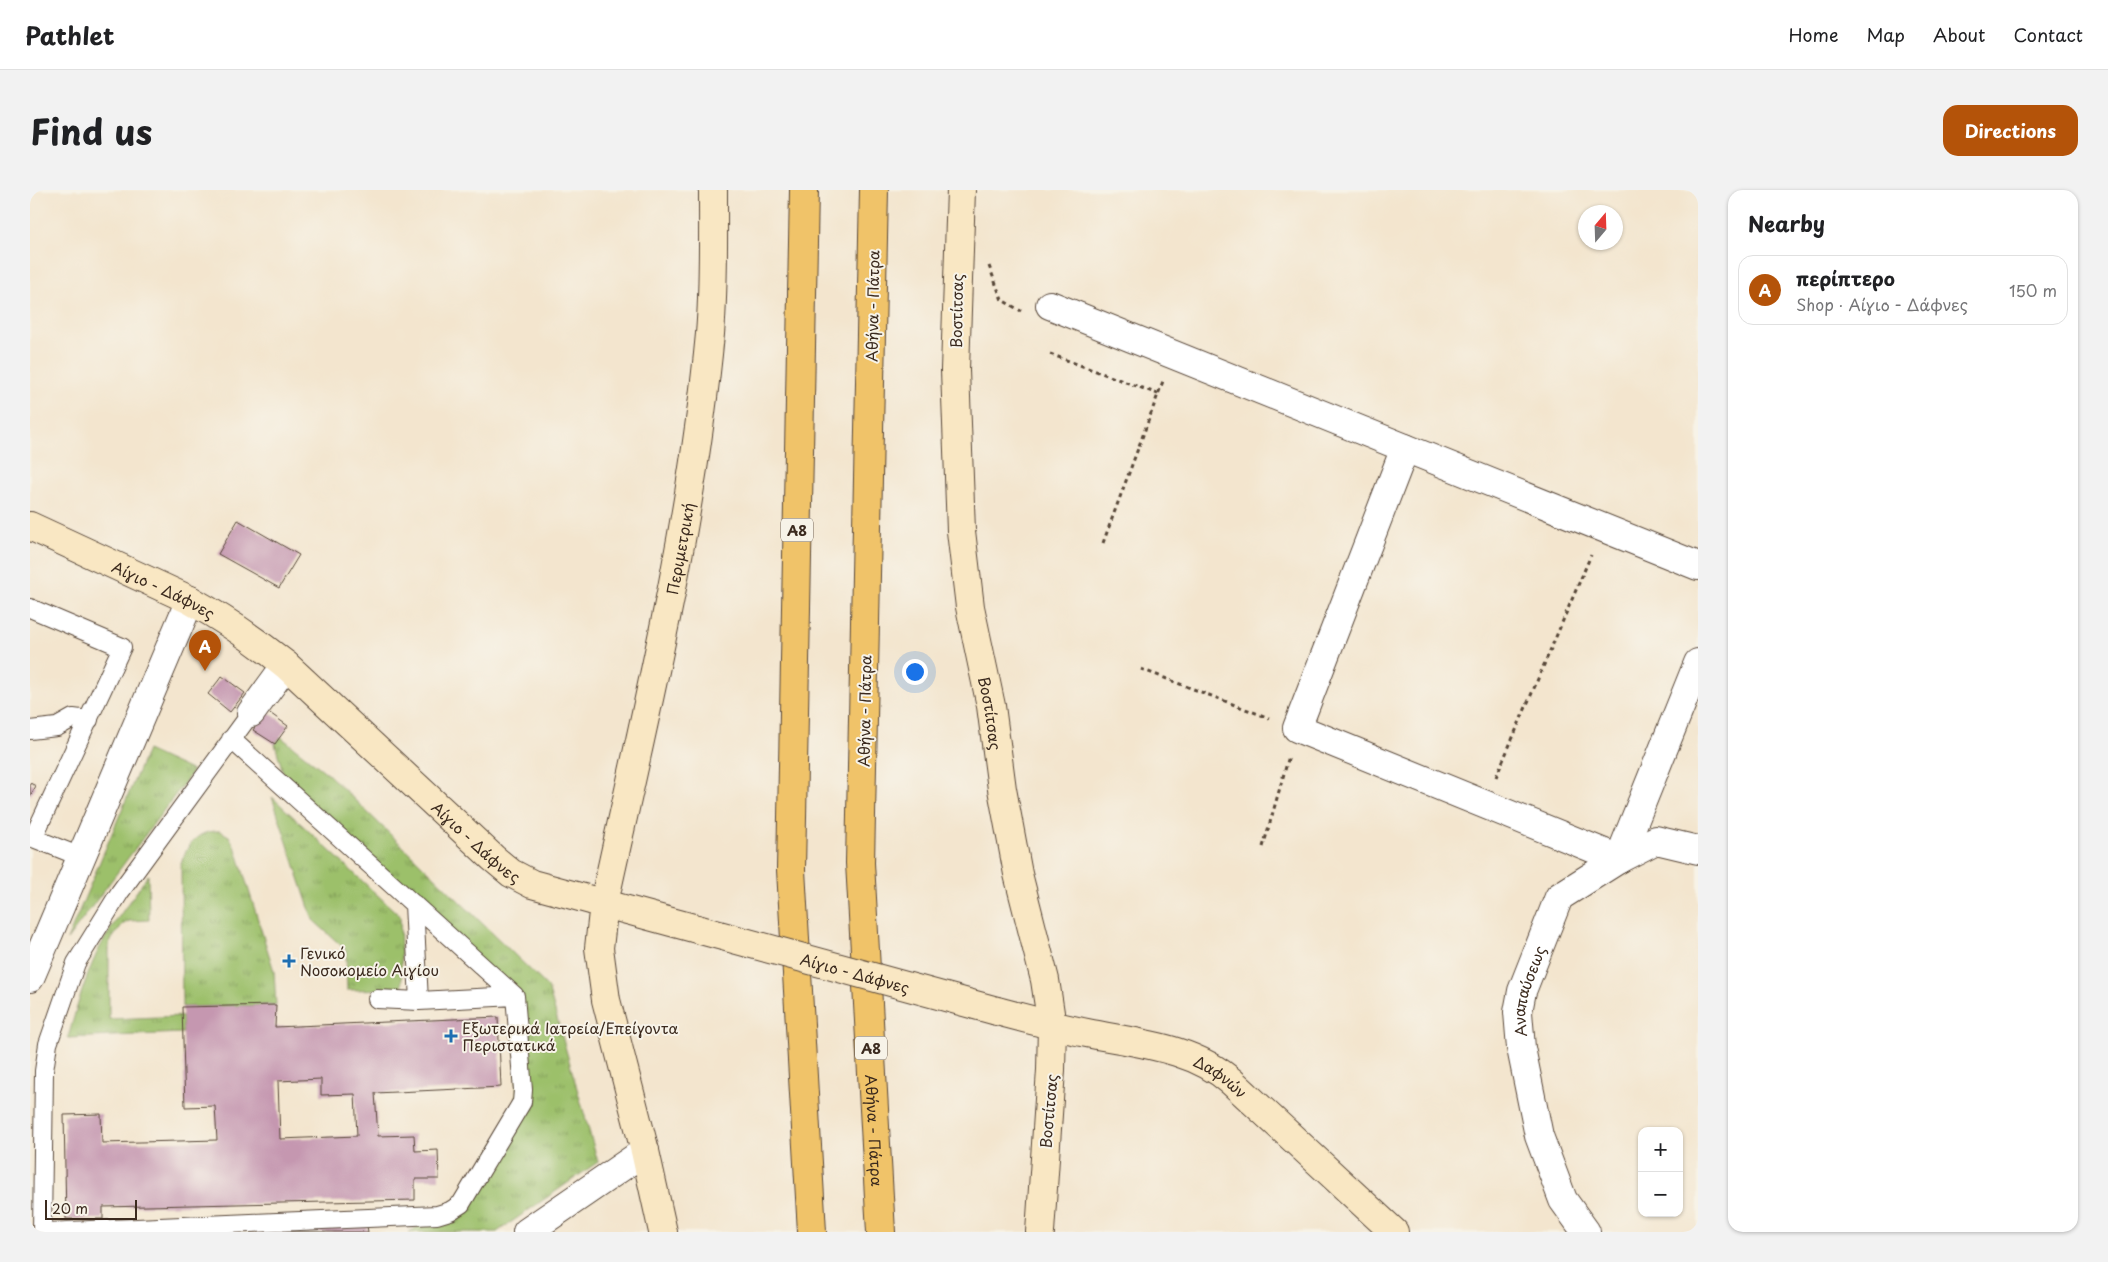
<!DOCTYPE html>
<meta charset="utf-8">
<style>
body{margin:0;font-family:"Playpen Sans",sans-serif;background:#f2f2f2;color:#202124}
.controls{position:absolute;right:15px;bottom:15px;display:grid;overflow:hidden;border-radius:10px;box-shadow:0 1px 4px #0004}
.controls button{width:45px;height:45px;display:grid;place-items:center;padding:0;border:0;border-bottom:1px solid #e0e0e0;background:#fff;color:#202124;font:25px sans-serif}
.compass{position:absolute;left:1548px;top:15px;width:45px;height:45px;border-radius:50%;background:#fff;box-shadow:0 1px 4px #0004;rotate:19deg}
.scale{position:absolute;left:15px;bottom:12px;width:92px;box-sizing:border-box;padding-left:5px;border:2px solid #3b2a1e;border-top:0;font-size:14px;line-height:18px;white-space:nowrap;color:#3b2a1e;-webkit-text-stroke:4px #f7f3e8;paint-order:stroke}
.you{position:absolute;left:884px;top:481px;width:18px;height:18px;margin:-12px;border:4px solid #fff;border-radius:50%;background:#1a73e8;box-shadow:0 0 0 8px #1a73e833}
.badge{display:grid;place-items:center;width:32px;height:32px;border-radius:50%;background:#b45309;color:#fff;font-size:16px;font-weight:700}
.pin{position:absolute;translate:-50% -41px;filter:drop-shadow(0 1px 2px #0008)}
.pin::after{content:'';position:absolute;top:26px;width:18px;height:15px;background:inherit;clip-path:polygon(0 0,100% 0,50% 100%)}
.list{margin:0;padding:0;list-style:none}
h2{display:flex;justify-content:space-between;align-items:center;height:65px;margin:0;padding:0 20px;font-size:21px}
h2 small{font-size:16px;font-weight:400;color:#757577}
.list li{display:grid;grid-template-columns:32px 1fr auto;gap:15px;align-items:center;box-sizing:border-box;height:70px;margin:0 10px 10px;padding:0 10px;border:1px solid #e0e0e0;border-radius:15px}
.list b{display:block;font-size:19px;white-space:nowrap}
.list p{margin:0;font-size:16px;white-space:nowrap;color:#757577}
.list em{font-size:16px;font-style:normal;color:#757577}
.map{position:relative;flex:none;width:1668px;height:1042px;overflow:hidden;border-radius:15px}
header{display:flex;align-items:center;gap:30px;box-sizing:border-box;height:70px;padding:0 25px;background:#fff;border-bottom:1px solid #e0e0e0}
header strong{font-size:24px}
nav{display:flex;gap:28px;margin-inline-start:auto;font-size:18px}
.intro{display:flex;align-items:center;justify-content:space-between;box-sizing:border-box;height:120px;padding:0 30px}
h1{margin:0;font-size:35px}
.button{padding:12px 22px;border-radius:15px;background:#b45309;color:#fff;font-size:18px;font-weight:700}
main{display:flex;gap:30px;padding:0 30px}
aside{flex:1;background:#fff;border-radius:15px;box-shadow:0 1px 4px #0004}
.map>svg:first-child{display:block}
.grass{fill:url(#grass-tufts);stroke:#6c7544}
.building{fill:#c597b0;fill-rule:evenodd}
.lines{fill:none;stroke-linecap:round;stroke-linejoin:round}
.lane-casing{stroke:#574638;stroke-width:20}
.street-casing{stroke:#574638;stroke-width:30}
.secondary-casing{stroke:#574638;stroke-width:30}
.highway-casing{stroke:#574638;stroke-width:30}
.path{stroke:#574638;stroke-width:3;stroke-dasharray:4 4;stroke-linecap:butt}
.lane{stroke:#fff;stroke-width:18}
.street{stroke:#fff;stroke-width:28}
.secondary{stroke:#f9e7c3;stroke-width:28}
.highway{stroke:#f0c369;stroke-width:28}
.secondary-bridge-casing{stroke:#574638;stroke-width:30;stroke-linecap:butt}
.secondary-bridge{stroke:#f9e7c3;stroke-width:28}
.poi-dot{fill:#1f6fb2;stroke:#f7f3e8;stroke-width:2}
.labels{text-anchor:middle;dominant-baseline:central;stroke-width:4;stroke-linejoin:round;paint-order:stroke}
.shield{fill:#f7f3e8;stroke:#73665b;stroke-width:1}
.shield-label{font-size:14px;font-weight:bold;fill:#3b2a1e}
.street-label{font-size:15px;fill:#3b2a1e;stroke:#f7f3e8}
.poi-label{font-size:15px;fill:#3b2a1e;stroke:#f7f3e8;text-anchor:start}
</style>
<header>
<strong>Pathlet</strong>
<nav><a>Home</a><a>Map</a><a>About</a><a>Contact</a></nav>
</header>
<div class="intro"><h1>Find us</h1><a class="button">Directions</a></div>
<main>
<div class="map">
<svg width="1668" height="1042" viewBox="0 0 1668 1042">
<defs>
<pattern id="grass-tufts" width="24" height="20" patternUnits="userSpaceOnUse" patternTransform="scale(1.25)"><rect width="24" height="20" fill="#9cc06a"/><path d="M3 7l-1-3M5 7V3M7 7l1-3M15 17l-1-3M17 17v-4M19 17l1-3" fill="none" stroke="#809c57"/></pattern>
</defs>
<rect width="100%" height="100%" fill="#f7f3e8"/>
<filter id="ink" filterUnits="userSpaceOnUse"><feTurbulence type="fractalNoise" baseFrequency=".02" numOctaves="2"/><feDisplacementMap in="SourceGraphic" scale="10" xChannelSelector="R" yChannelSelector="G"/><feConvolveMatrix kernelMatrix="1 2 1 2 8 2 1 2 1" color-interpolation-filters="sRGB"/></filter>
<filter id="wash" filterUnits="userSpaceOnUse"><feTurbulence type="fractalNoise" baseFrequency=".0096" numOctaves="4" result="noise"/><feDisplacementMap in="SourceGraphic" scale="20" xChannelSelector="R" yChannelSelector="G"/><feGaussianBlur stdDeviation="1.12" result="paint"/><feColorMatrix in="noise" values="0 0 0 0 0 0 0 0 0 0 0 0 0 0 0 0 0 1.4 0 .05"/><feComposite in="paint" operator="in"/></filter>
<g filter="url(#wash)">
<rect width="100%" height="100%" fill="#f3e5ce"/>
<path class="grass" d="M251 547 298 584 518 797 568 972 467 1042H379L407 1025 420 1021 487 921 485 806 258 600 245 554Z
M117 560 163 581 37 750Z
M242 607 370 726 372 799 317 800 316 760 283 730Z
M190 641 199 646 206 659 244 781 246 815 152 817 151 674C157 654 168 640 190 641Z
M118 685 119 730 99 731 92 735 79 753V829L153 826V843L38 848C46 819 54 791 67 763 80 736 101 711 118 685Z"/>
<g id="blocks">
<path class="building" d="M208 330 269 365 249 398 188 364Z
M192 486 215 503 200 522 178 504Z
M237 521 258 536 245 554 223 540Z
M0 593 6 596 0 606Z
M246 815 245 837 468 827 471 897 345 903 348 946 384 945 385 961 408 960 409 989H385V1010L73 1017V1029H36L34 925 71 924 72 953 187 950 185 916 155 917 152 817ZM291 889V905L325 904 327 946 250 949 248 891Z
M337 1036 338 1042H235V1040Z"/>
</g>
</g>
<g filter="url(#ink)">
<use href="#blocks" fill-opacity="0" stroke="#574638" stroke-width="1"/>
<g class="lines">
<g class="lane-casing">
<path id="lane" d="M0 418 92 457 3 648 51 667
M0 540 27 537 43 528 59 530
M384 714 389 811 485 806
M347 809 389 811
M12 1042 14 881 18 854 46 773 90 702 221 523
M15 1042 407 1025 420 1021 431 1014 492 912 493 900 485 806 201 549"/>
</g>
<g class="street-casing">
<g id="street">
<path d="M1020 115 1668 376"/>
<path d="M1375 258 1267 538 1589 669"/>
<path d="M221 523 256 475"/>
<path d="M1589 669 1668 473"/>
<path d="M0 788 160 410"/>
<path d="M497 1042 615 961"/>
<path id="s1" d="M1556 1042 1533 1010 1509 946 1491 858 1488 822 1492 801 1529 707 1589 669 1626 650 1668 660"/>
</g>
</g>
<g class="secondary-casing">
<g id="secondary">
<path id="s2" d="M931 0 925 180 931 341 940 417 961 516 972 599 988 684 1015 790 1022 836 1021 880 1010 1042"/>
<path id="s3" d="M0 336 160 410C194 429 225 450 256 475L463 668 481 683 502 694 667 739"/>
<path id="s4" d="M967 821C997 829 1027 837 1057 843 1106 853 1163 857 1202 892L1364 1042"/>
<path id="s5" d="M633 1042 615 961 576 810 569 758 574 713C615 525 662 336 680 144 684 97 683 47 683 0"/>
</g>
</g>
<g class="highway-casing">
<g id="highway">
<path d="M774 0 761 680 782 1042"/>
<path id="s6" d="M844 0 830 673 851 1042"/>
</g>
</g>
<path class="path" d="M959 76 972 110 991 121
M1020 164 1128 204
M1073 353 1133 191
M1111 479 1239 528
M1466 587 1561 365
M1233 657 1259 566"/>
<use href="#lane" class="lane"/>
<use href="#street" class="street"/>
<use href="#secondary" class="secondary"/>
<use href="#highway" class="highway"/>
<g class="secondary-bridge-casing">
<g id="secondary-bridge">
<path id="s7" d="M667 739 967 821"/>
</g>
</g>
<use href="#secondary-bridge" class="secondary-bridge"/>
</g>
</g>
<g class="poi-dot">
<path d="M256.5 763.5h5v5h5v5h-5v5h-5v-5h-5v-5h5z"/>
<path d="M418.5 838.5h5v5h5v5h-5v5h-5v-5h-5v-5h5z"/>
</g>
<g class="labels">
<g class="shield">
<rect x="751" y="328.5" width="32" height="23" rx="4"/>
<rect x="825" y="846.5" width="32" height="23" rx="4"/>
</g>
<g class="shield-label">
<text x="767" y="340">Α8</text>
<text x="841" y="858">Α8</text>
</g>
<g class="street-label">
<text transform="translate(842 116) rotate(-89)">Αθήνα - Πάτρα</text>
<text transform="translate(926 121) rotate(-89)">Βοστίτσας</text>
<text stroke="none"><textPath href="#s5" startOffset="699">Περιμετρική</textPath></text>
<text stroke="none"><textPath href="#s3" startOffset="148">Αίγιο - Δάφνες</textPath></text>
<text transform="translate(834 521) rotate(-89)">Αθήνα - Πάτρα</text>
<text stroke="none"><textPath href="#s2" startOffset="526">Βοστίτσας</textPath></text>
<text stroke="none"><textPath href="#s3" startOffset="552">Αίγιο - Δάφνες</textPath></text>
<text stroke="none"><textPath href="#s7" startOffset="164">Αίγιο - Δάφνες</textPath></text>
<text stroke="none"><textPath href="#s1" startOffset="256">Αναπαύσεως</textPath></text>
<text stroke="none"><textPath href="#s4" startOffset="235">Δαφνών</textPath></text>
<text transform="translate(1018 921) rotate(-85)">Βοστίτσας</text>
<text stroke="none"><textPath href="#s6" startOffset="941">Αθήνα - Πάτρα</textPath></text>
</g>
<g class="poi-label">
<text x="270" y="762">Γενικό<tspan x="270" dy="17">Νοσοκομείο Αιγίου</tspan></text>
<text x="432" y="837">Εξωτερικά Ιατρεία/Επείγοντα<tspan x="432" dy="17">Περιστατικά</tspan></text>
</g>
</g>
</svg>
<div class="controls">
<button>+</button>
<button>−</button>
</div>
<svg class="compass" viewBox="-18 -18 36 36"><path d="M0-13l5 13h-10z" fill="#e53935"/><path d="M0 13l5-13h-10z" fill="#757577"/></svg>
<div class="scale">20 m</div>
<div class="you"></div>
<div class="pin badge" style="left:175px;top:481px">A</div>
</div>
<aside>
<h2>Nearby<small></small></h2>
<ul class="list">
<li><span class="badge">A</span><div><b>περίπτερο</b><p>Shop · Αίγιο - Δάφνες</p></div><em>150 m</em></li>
</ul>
</aside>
</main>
